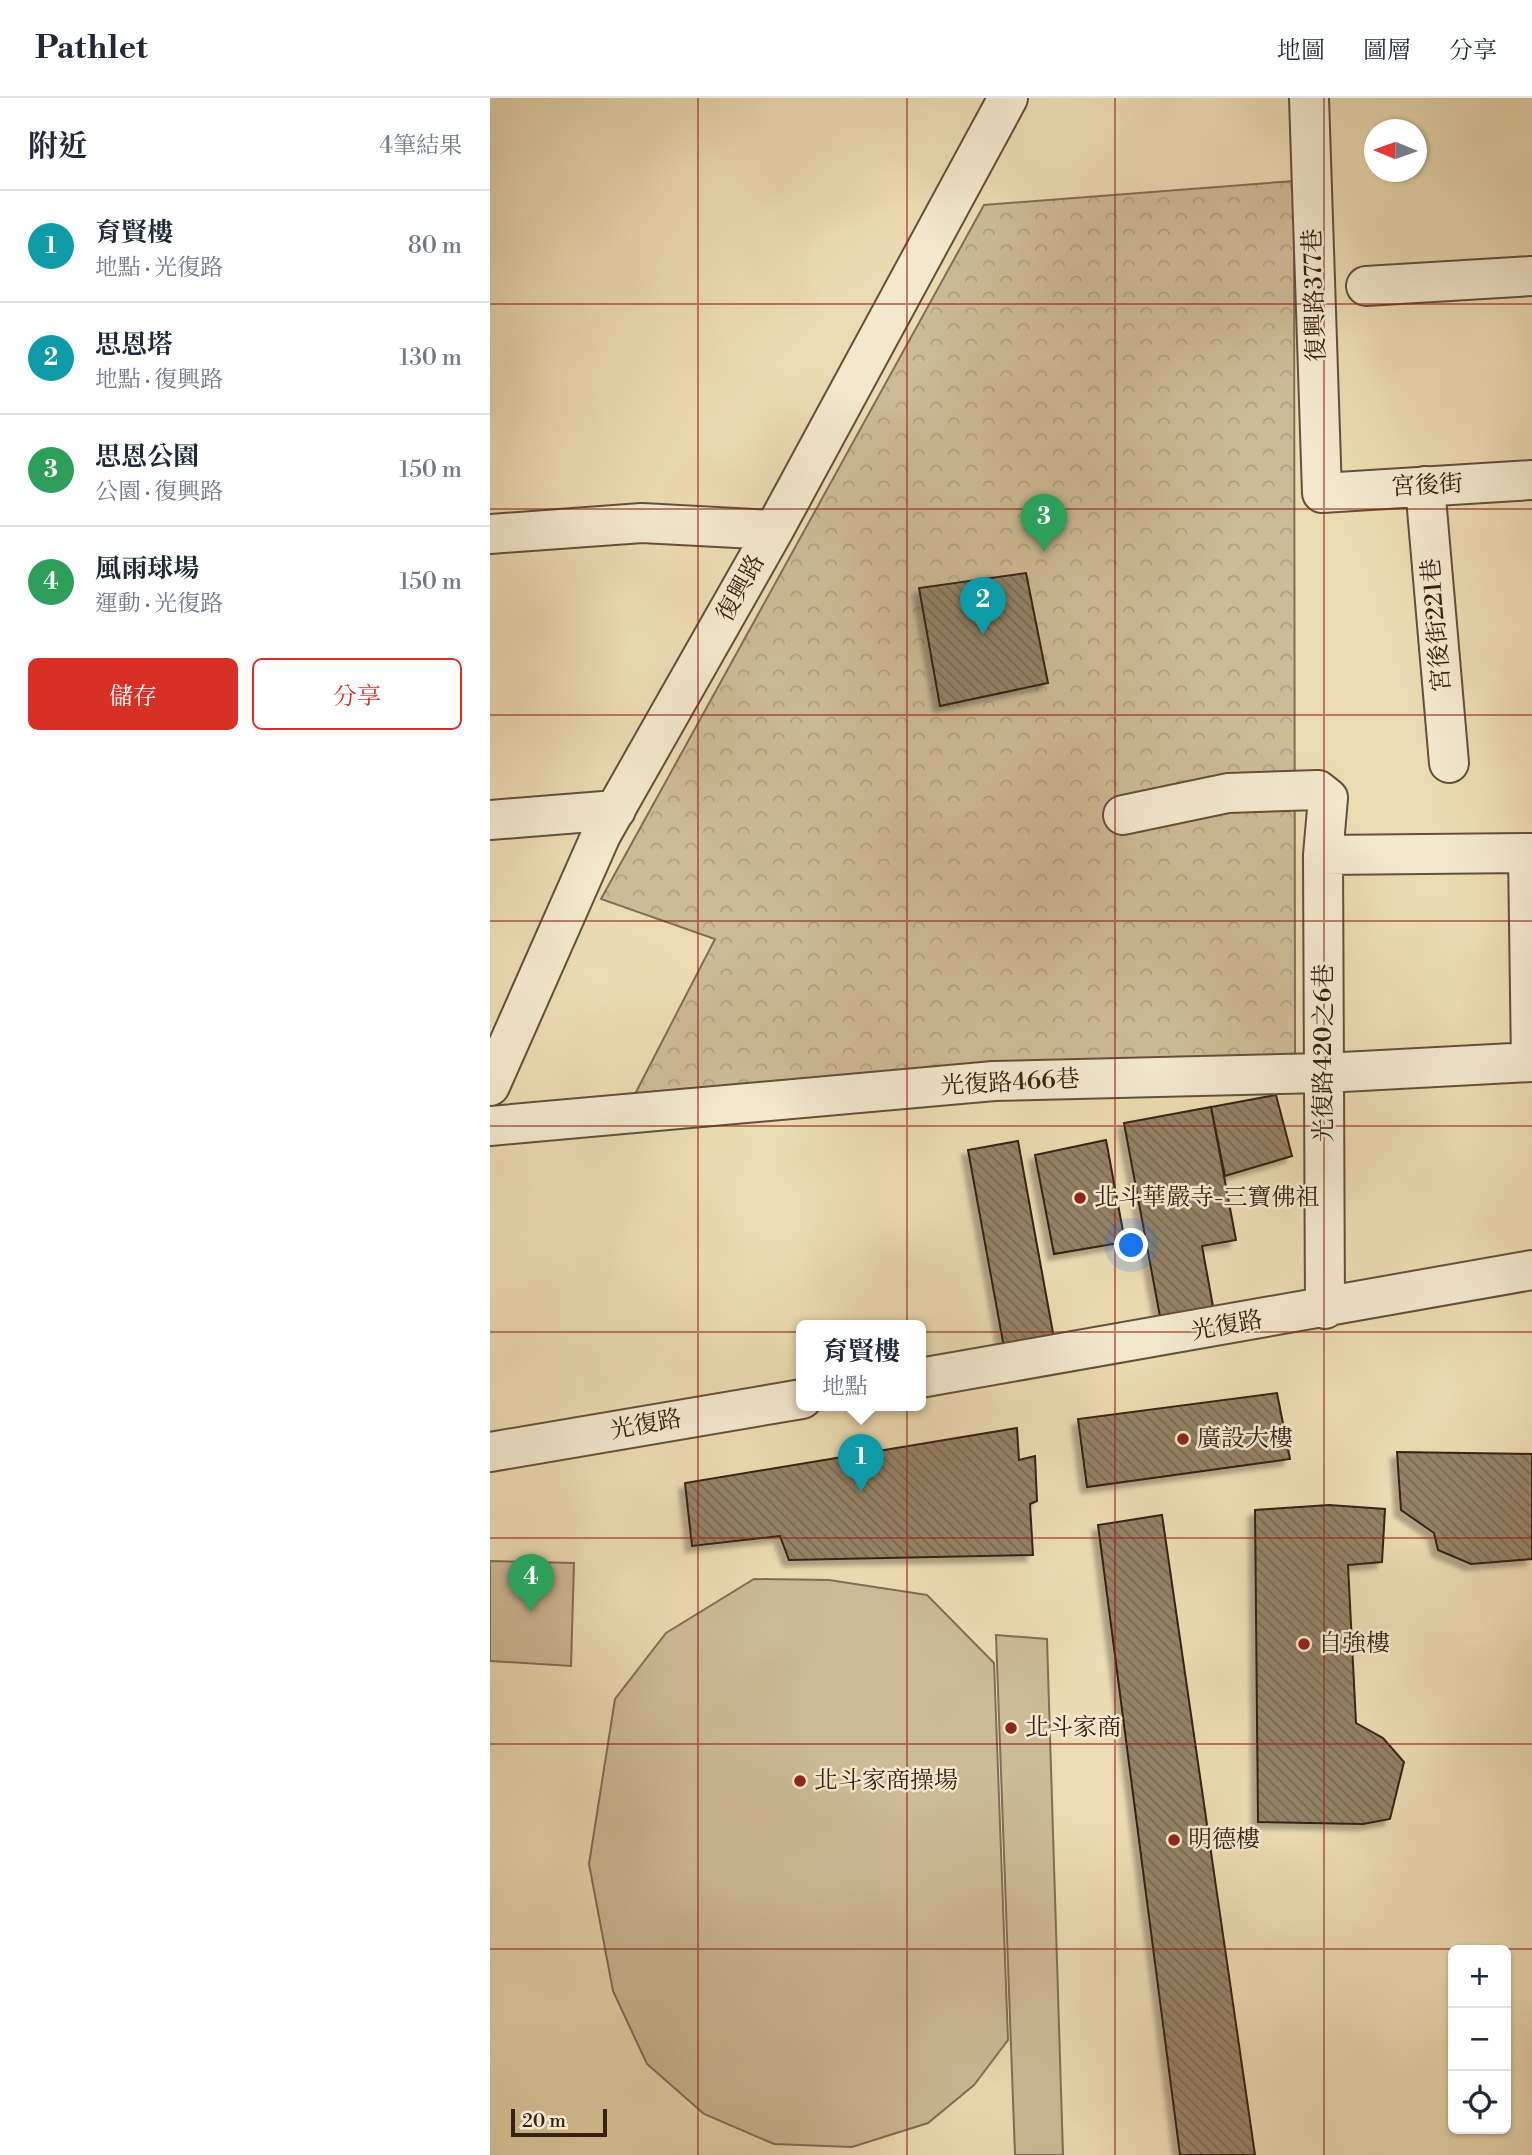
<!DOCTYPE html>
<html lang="zh-TW">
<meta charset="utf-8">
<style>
body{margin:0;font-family:"Libre Bodoni","Noto Serif TC",serif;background:#f2f2f3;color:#1f2937}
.controls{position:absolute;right:21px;bottom:21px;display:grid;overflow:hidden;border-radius:10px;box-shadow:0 2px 5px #0004}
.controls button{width:63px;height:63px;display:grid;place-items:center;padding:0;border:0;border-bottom:2px solid #e0e1e3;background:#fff;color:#1f2937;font:35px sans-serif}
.compass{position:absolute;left:874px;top:21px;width:63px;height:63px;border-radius:50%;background:#fff;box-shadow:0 2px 5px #0004;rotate:271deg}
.scale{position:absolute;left:21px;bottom:18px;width:96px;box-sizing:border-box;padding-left:7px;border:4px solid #372114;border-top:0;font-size:19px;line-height:24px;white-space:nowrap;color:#372114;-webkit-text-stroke:5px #f3e8cd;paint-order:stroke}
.you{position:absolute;left:642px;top:1148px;width:24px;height:24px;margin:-18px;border:5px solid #fff;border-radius:50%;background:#1a73e8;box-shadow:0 0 0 10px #1a73e833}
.badge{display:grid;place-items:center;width:46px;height:46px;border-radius:50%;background:#d93025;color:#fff;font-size:23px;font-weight:700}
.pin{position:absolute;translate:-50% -58px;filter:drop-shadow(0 2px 4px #0008)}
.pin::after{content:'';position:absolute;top:37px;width:24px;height:21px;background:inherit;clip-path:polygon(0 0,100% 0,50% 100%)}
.popup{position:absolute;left:306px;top:1222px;width:130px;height:91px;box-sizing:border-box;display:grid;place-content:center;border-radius:10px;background:#fff;filter:drop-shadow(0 2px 5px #0005);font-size:23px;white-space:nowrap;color:#747a83}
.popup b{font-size:26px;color:#1f2937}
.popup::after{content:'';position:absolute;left:50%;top:100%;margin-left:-14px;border:14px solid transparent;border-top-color:#fff}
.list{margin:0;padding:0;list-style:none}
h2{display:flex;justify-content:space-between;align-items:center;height:91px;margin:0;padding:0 28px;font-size:30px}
h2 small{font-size:23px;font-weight:400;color:#747a83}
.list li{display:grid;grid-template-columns:46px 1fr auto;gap:21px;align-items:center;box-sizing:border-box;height:112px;padding:0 28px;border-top:2px solid #e0e1e3}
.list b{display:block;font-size:26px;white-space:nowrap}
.list p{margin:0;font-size:23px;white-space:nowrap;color:#747a83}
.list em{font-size:23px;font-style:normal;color:#747a83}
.actions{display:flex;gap:14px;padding:21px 28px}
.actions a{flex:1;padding:16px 0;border:2px solid #d93025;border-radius:10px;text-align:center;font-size:24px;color:#d93025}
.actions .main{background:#d93025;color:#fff}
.icon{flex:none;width:38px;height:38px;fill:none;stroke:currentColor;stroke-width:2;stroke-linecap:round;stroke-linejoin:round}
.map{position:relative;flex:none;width:1042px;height:2057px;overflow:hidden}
header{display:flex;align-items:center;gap:42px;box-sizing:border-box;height:98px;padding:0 35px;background:#fff;border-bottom:2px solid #e0e1e3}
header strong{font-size:33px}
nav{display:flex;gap:38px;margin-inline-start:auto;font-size:24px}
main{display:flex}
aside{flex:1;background:#fff}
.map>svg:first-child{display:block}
.park{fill:url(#park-crowns);stroke:#826e56;stroke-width:2}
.pitch{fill:#cdbb97;stroke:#826e56;stroke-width:2}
.building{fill:url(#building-back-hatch);stroke:#372114;stroke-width:2;filter:url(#shadow)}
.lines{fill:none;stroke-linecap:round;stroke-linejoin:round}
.minor-casing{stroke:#64503c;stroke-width:42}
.minor{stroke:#f3e8cd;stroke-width:38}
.grid{fill:none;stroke:#8f2418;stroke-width:2;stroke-opacity:0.55}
.poi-dot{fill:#8f2418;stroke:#f3e8cd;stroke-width:2.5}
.labels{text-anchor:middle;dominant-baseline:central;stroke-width:5;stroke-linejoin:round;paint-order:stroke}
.street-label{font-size:24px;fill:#372114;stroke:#f3e8cd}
.poi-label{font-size:24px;fill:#372114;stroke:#f3e8cd;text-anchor:start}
</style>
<header>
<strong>Pathlet</strong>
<nav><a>地圖</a><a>圖層</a><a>分享</a></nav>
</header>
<main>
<aside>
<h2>附近<small>4筆結果</small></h2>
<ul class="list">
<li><span class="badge" style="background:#0f9aa8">1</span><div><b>育賢樓</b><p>地點 · 光復路</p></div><em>80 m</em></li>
<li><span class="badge" style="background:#0f9aa8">2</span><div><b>思恩塔</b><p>地點 · 復興路</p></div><em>130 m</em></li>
<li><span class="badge" style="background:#2e9e5b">3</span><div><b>思恩公園</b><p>公園 · 復興路</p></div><em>150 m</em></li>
<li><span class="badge" style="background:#2e9e5b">4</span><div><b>風雨球場</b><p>運動 · 光復路</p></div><em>150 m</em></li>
</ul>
<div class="actions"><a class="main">儲存</a><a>分享</a></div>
</aside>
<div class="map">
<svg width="1042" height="2057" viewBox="0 0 1042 2057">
<defs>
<pattern id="park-crowns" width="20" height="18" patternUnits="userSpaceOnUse" patternTransform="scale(1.75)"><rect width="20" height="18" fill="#cdbb97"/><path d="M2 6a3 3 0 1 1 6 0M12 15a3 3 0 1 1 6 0" fill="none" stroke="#b1a081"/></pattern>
<pattern id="building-back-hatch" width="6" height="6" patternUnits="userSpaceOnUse" patternTransform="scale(1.75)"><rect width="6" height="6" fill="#958266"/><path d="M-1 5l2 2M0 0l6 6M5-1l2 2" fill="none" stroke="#7a6a53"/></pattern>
<filter id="shadow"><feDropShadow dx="-6" dy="6" stdDeviation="2" flood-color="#0004"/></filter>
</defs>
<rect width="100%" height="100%" fill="#ecdbb2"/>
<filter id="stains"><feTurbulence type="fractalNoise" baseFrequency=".00286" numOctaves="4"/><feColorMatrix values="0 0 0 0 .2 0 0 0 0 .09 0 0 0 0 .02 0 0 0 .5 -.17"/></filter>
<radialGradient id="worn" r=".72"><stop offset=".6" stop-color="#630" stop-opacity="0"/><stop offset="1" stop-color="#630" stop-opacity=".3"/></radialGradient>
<path class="park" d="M804 83 805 956 144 998 225 841 111 801 494 107Z"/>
<path class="pitch" d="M0 1463 84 1465 81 1568 0 1563Z
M264 1481 339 1482 437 1497 504 1565 518 1942 484 1987 438 2025 362 2049 284 2046 214 2016 157 1966 123 1893 99 1766 125 1601 176 1535Z
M506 1537 557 1541 573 2057H525Z"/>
<path class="building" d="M536 475 558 585 450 608 429 490Z
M786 997 802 1058 735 1078 721 1009Z
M721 1009 746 1142 712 1148 724 1214 671 1224 634 1025Z
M616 1042 635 1144 564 1156 545 1057Z
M528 1043 565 1246 515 1255 478 1052Z
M787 1295 800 1361 597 1389 588 1321Z
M527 1330 529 1362 545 1358 547 1403 540 1406 543 1457 299 1462 290 1438 202 1448 195 1385Z
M907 1354 1042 1356V1461L981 1466 948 1452 944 1435 911 1412Z
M839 1407 895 1411 892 1464 858 1467 866 1625 893 1640 914 1664 900 1721 873 1726 768 1724 765 1412Z
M672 1417 765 2057H690L608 1427Z"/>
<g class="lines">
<g class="minor-casing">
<path id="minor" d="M819 0 832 395 1042 382
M876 188 1042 178
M935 388 959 665
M0 436 152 425 284 432
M633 717 738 695 828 692 838 700 833 757 835 1211
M0 722 126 712
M1038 755 1041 964
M833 757 1042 755
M0 988 111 737 284 432 518 0
M0 1028 504 983 834 975 1042 964
M430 1280 1042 1172
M0 1354 312 1301"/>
</g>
<use href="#minor" class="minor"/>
</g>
<path class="grid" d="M208 0V2057M417 0V2057M625 0V2057M834 0V2057M0 206H1042M0 411H1042M0 617H1042M0 823H1042M0 1028H1042M0 1234H1042M0 1440H1042M0 1646H1042M0 1851H1042"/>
<g class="poi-dot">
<circle cx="590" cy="1100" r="7"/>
<circle cx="693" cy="1341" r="7"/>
<circle cx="814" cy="1546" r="7"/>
<circle cx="521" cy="1630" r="7"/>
<circle cx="310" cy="1683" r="7"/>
<circle cx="684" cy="1742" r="7"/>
</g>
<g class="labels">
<g class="street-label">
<text transform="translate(825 197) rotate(-92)">復興路377巷</text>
<text transform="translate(937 388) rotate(-3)">宮後街</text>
<text transform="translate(251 490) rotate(-61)">復興路</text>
<text transform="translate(947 527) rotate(-95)">宮後街221巷</text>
<text transform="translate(834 955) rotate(-90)">光復路420之6巷</text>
<text transform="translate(520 985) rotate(-3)">光復路466巷</text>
<text transform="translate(737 1228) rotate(-10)">光復路</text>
<text transform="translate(156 1327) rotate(-10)">光復路</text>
</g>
<g class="poi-label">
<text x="604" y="1100">北斗華嚴寺-三寶佛祖</text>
<text x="707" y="1341">廣設大樓</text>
<text x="828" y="1546">自強樓</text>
<text x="535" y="1630">北斗家商</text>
<text x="324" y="1683">北斗家商操場</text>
<text x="698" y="1742">明德樓</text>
</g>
</g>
<rect width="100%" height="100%" filter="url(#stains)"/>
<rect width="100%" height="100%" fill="url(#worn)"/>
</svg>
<div class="controls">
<button>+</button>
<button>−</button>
<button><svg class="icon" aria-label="locate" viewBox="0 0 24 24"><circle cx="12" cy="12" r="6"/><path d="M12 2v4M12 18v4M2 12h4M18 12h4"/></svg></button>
</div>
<svg class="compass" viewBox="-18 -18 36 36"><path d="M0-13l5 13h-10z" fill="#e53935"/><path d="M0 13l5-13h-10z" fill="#747a83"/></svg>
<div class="scale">20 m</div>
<div class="you"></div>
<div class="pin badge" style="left:371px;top:1394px;background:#0f9aa8">1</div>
<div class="popup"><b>育賢樓</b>地點</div>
<div class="pin badge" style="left:493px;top:537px;background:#0f9aa8">2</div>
<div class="pin badge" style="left:554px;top:454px;background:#2e9e5b">3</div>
<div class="pin badge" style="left:41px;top:1514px;background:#2e9e5b">4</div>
</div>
</main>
